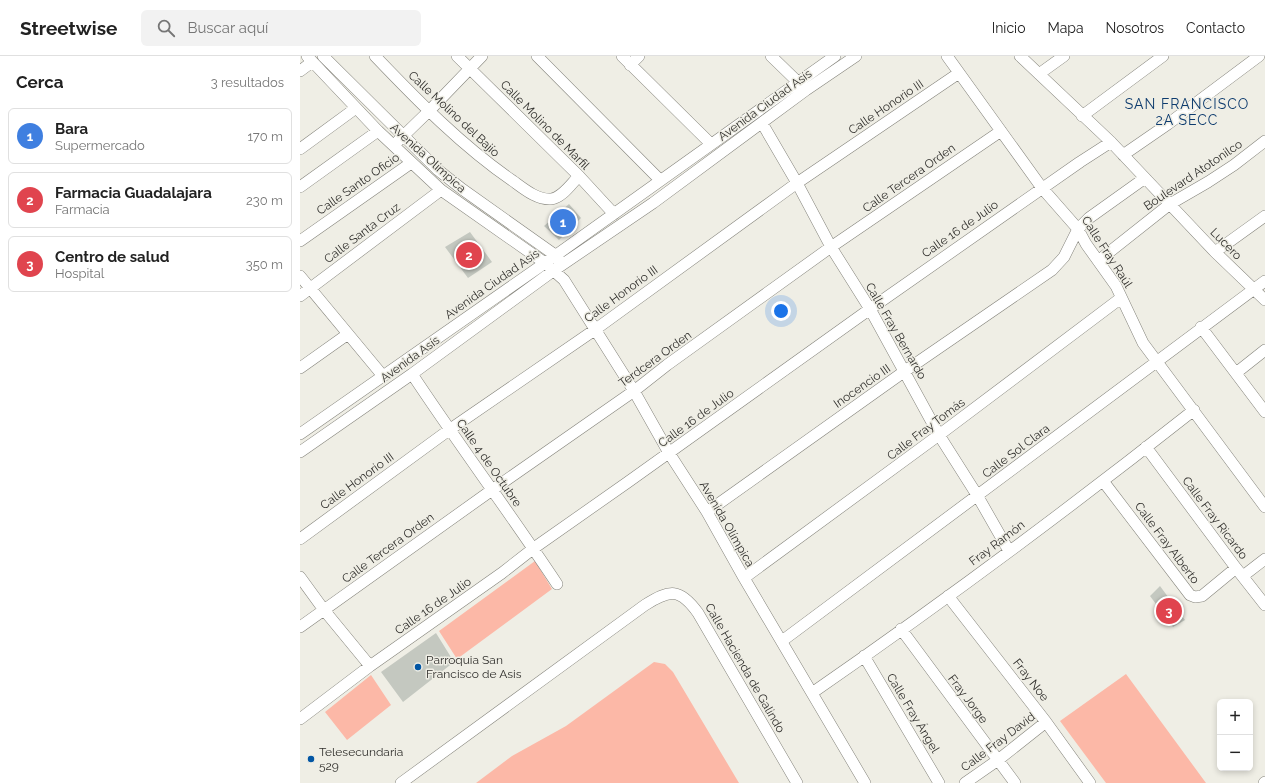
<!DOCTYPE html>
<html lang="es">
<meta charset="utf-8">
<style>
body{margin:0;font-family:Raleway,sans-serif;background:#f2f2f2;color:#222}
.controls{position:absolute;right:12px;bottom:12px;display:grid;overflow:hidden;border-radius:6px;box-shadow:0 2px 6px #0003}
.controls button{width:36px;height:36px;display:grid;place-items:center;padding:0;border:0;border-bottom:1px solid #e0e0e0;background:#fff;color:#222;font:20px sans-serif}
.you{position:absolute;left:481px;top:255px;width:14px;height:14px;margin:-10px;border:3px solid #fff;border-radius:50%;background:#1a73e8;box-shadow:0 0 0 6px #1a73e833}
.badge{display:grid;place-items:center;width:26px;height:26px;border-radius:50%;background:#d93025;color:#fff;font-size:13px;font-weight:700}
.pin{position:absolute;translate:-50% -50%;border:2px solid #fff;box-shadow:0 1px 4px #0006}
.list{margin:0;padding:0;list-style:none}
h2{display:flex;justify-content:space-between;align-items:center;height:52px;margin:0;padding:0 16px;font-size:17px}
h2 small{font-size:13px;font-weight:400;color:#767676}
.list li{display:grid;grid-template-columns:26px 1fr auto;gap:12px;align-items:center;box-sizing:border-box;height:56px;margin:0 8px 8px;padding:0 8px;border:1px solid #e0e0e0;border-radius:6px}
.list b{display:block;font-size:15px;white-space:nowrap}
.list p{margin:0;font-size:13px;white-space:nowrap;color:#767676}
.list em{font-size:13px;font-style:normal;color:#767676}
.icon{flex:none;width:22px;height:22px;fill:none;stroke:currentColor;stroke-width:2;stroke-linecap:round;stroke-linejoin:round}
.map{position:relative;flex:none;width:965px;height:727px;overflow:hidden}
header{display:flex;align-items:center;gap:24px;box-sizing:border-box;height:56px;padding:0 20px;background:#fff;border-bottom:1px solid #e0e0e0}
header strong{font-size:19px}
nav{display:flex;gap:22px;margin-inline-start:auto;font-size:14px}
.search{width:280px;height:36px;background:#f2f2f2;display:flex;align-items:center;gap:10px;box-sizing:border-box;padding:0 14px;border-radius:6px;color:#767676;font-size:15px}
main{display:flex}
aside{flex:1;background:#fff}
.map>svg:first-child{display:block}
.green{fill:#fcb8a7}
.building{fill:#c4c8c0}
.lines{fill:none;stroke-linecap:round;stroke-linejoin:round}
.minor-casing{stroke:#84837b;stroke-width:12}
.minor{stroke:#fff;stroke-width:11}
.poi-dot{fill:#0256a4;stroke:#efeee5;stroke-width:1.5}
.labels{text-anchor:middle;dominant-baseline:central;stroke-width:3;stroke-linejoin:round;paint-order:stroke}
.street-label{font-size:12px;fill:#302f2c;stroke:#efeee5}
.poi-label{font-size:12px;fill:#302f2c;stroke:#efeee5;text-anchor:start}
.quarter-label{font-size:14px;letter-spacing:1px;fill:#0d3b6e;stroke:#efeee5}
</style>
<header>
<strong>Streetwise</strong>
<div class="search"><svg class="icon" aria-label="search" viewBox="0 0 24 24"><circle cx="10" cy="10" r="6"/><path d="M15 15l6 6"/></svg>Buscar aquí</div>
<nav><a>Inicio</a><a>Mapa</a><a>Nosotros</a><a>Contacto</a></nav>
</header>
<main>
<aside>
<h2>Cerca<small>3 resultados</small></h2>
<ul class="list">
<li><span class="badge" style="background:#3f7fe0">1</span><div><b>Bara</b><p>Supermercado</p></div><em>170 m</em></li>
<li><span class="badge" style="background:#e0444e">2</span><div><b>Farmacia Guadalajara</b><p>Farmacia</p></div><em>230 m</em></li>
<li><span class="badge" style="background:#e0444e">3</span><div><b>Centro de salud</b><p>Hospital</p></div><em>350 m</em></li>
</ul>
</aside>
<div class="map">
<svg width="965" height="727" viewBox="0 0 965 727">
<rect width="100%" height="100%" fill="#efeee5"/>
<path class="green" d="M235 505 252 533 157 603 139 575Z
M354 606 365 608 373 616 439 727H176L212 700 266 670Z
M826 618 906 727H806L760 665Z
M71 619 91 649 47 684 25 656Z"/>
<path class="building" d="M269 148 281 162 259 184 244 170Z
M170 176 192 206 168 222 145 191Z
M860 530 885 564 873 571 850 540Z
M136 577 154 606 103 646 81 616Z"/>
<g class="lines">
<g class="minor-casing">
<path id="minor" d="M7 0 78 75 141 134 245 207 264 224 334 335 369 397 407 456 444 522 565 727
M23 0 138 114 162 133 255 199 259 204
M75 0C118 45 162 90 213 125 224 133 237 144 251 143 262 142 271 128 279 120
M157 0 279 120 314 158
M237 0 360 124
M322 0 411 88
M471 0 503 31
M647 0 742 132 778 173 786 188 816 230 843 287 965 451
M720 0 811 86 915 196 965 244
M330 9 339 0
M0 15 12 6
M739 18 764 0
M782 60 863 0
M462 67 497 127 531 191 570 253 639 379 677 439 709 495
M98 85 129 55 182 0
M0 93 56 52
M823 99 868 68 959 0
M0 131 78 75
M0 185 111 107
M915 196 965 160
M798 205 870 148 908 126 934 109 965 85
M0 220 83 320
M0 240 141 134
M901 271 965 356
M0 312 48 278
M936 317 965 294
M112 318C159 389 210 457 257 528
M0 378 245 207 535 0
M846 391 936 512 965 549
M0 396 112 318 253 215 353 147 506 34 556 0
M803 425 890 539 895 541 902 540 936 512
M407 456 605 315 752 214 764 201 778 173 789 162 845 122
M0 483 149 374 296 273 497 127 659 17
M943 520 965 503
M0 521 24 554 70 610
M444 522 639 379 821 242
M648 540 746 666 790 727
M0 571 192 434 334 335 367 309 531 191 701 75
M601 573 715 727
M482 585 965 225
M564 600 639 727
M512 637C642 547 770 452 894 354
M0 663 70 610 202 517 234 492 328 426 570 253 780 106 811 86
M101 727 345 549C370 533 380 532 398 557L497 727
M665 727 698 704 746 666
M964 727 965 726"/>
</g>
<use href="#minor" class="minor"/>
</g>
<g class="poi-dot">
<circle cx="118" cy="611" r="4"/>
<circle cx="11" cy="703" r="4"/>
</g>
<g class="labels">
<g class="street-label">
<text transform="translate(465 49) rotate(-36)">Avenida Ciudad Asís</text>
<text transform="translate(586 51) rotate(-34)">Calle Honorio III</text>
<text transform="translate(154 58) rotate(43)">Calle Molino del Bajío</text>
<text transform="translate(245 69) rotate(45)">Calle Molino de Marfil</text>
<text transform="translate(128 102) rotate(42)">Avenida Olímpica</text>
<text transform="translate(893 119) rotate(-34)">Boulevard Atotonilco</text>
<text transform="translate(609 122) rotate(-35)">Calle Tercera Orden</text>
<text transform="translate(58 128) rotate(-35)">Calle Santo Oficio</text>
<text transform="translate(660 173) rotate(-35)">Calle 16 de Julio</text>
<text transform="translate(62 177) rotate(-37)">Calle Santa Cruz</text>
<text transform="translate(926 188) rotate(45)">Lucero</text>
<text transform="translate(807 196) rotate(57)">Calle Fray Raúl</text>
<text transform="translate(192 228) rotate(-35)">Avenida Ciudad Asís</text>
<text transform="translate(321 238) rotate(-36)">Calle Honorio III</text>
<text transform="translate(596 275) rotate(60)">Calle Fray Bernardo</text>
<text transform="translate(110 303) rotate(-36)">Avenida Asís</text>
<text transform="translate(355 303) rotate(-36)">Terdcera Orden</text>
<text transform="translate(562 330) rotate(-35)">Inocencio III</text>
<text transform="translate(396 362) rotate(-36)">Calle 16 de Julio</text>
<text transform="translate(626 373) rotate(-37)">Calle Fray Tomás</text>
<text transform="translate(716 395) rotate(-37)">Calle Sol Clara</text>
<text transform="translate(189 407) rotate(55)">Calle 4 de Octubre</text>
<text transform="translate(57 425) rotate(-36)">Calle Honorio III</text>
<text transform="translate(915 462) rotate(53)">Calle Fray Ricardo</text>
<text transform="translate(427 468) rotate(60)">Avenida Olímpica</text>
<text transform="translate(697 487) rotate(-37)">Fray Ramón</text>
<text transform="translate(867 487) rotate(53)">Calle Fray Alberto</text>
<text transform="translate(88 492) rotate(-36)">Calle Tercera Orden</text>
<text transform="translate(133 550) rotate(-35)">Calle 16 de Julio</text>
<text transform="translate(445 612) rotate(60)">Calle Hacienda de Galindo</text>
<text transform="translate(731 624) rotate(52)">Fray Noe</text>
<text transform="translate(668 643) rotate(53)">Fray Jorge</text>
<text transform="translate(613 657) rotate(59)">Calle Fray Ángel</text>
<text transform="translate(698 686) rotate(-37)">Calle Fray David</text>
</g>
<g class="poi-label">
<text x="126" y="604">Parroquia San<tspan x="126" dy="14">Francisco de Asis</tspan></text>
<text x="19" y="696">Telesecundaria<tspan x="19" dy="14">529</tspan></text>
</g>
<g class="quarter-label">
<text x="887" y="48">SAN FRANCISCO<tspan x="887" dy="16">2A SECC</tspan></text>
</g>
</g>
</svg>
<div class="controls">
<button>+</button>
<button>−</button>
</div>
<div class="you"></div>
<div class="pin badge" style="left:263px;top:166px;background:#3f7fe0">1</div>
<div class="pin badge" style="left:169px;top:199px;background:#e0444e">2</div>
<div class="pin badge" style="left:869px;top:555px;background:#e0444e">3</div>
</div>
</main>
